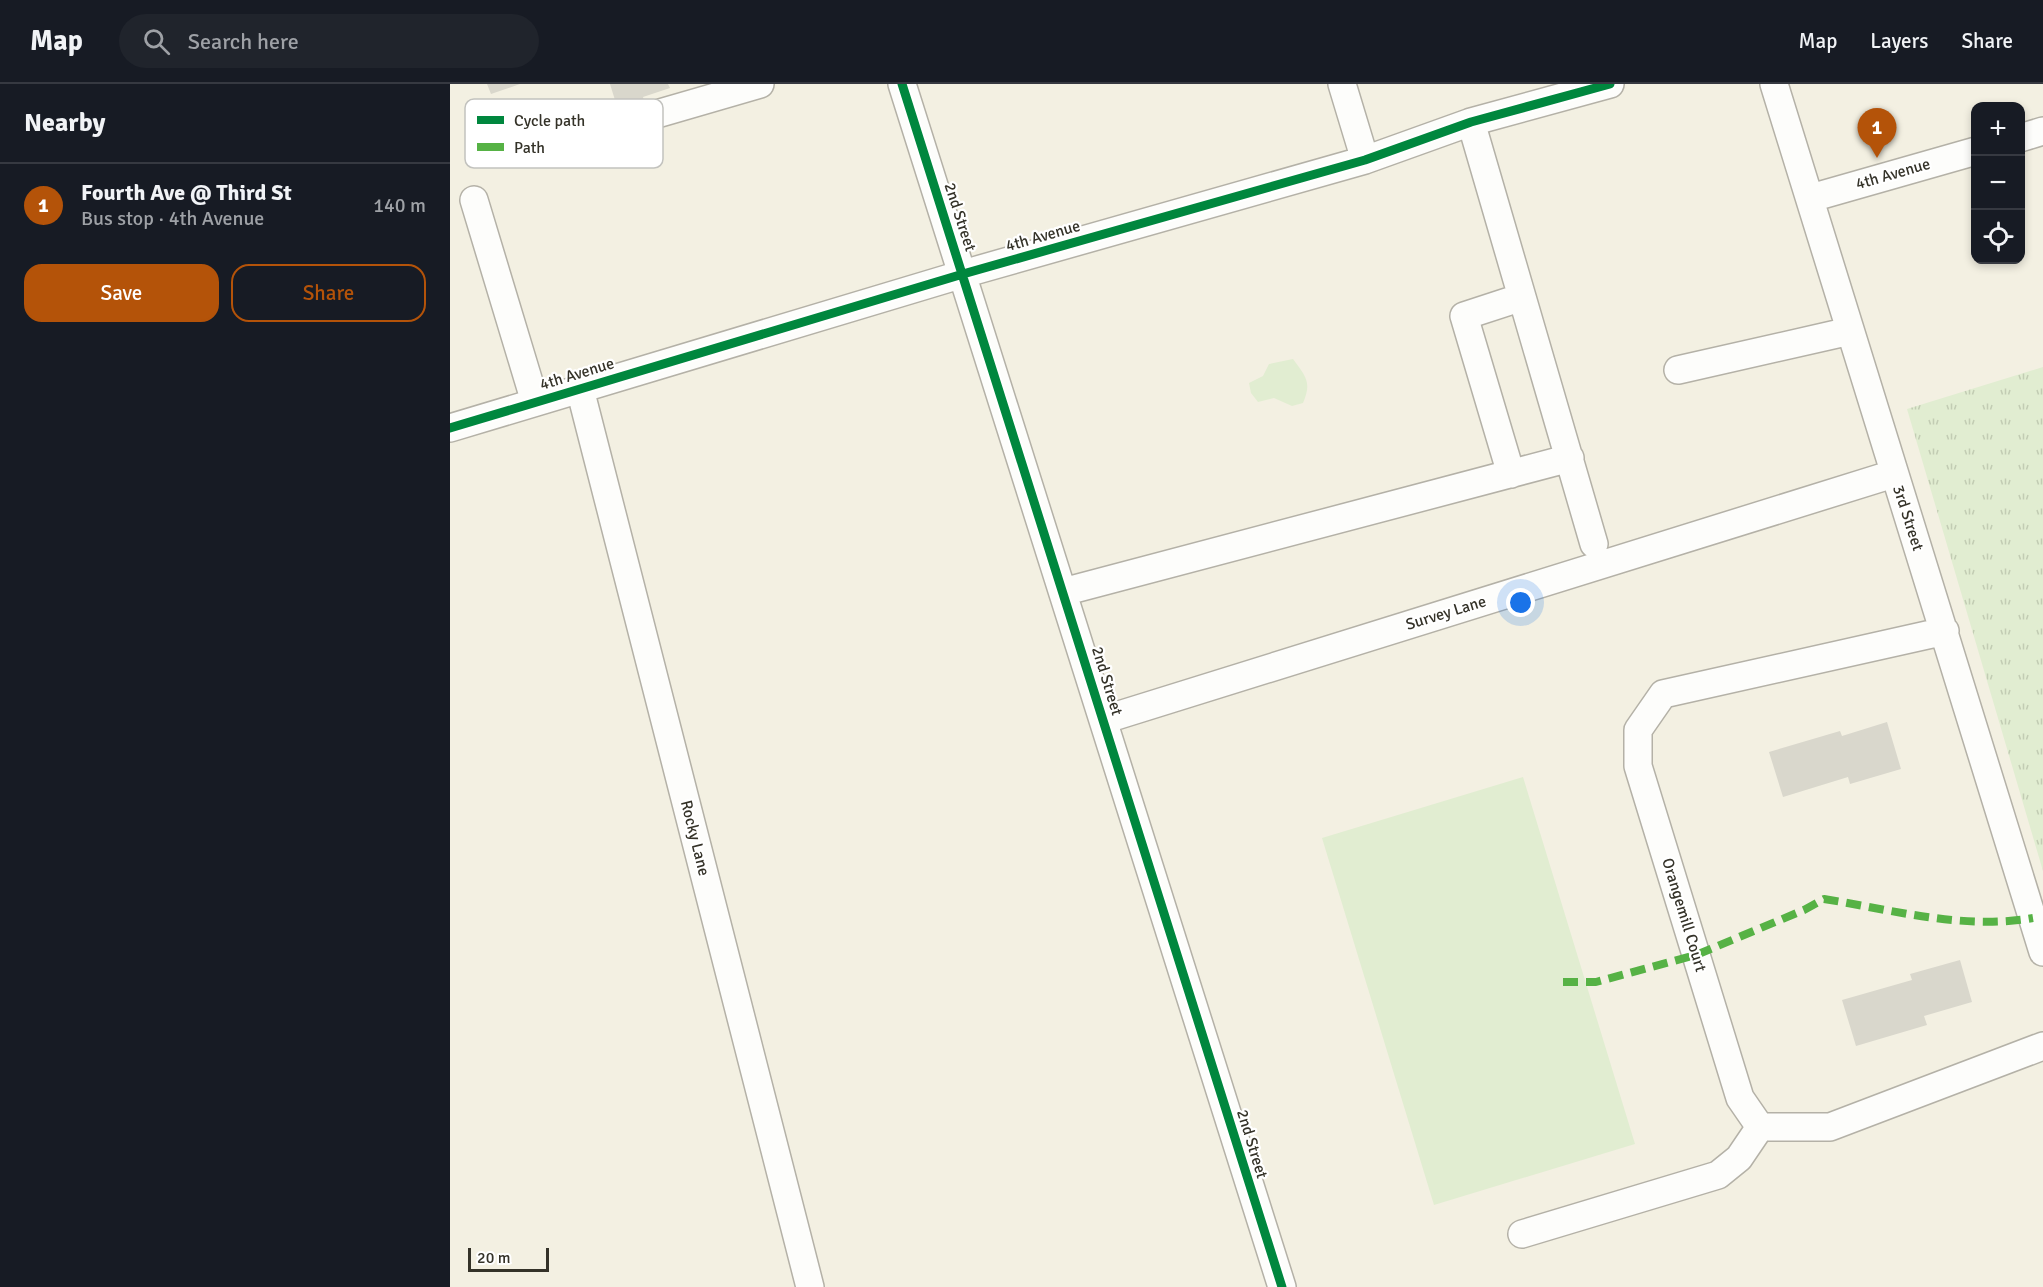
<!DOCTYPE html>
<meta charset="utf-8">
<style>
body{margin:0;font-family:Signika,sans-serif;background:#20242c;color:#f1f3f6}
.controls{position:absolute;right:18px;top:18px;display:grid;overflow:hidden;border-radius:12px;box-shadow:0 3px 9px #0003}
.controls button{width:54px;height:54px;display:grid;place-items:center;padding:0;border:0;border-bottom:2px solid #363941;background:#171b24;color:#f1f3f6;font:30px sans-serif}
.scale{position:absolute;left:18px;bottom:15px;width:81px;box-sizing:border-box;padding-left:6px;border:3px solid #343228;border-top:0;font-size:16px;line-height:21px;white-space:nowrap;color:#343228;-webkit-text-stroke:4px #fff;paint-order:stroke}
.you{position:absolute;left:1071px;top:519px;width:21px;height:21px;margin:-15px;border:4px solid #fff;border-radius:50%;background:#1a73e8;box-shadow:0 0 0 9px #1a73e833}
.badge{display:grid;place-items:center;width:39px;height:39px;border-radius:50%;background:#b45309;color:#fff;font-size:20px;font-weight:700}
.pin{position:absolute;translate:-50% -50px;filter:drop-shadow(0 2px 3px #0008)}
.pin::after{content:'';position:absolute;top:32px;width:21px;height:18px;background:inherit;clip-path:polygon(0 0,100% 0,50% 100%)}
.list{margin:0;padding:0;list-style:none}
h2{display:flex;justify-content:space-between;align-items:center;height:78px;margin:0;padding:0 24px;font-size:26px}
h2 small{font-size:20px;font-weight:400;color:#9ea1a6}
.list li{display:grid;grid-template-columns:39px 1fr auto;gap:18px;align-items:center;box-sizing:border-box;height:84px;padding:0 24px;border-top:2px solid #363941}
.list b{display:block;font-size:22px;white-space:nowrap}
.list p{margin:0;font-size:20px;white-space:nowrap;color:#9ea1a6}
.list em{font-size:20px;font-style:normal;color:#9ea1a6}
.actions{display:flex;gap:12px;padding:18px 24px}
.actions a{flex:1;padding:14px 0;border:2px solid #b45309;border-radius:18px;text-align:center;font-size:21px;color:#b45309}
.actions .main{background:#b45309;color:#fff}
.icon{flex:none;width:33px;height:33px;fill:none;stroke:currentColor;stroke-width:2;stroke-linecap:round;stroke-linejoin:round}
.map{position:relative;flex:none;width:1593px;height:1203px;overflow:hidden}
header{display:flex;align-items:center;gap:36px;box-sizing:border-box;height:84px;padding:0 30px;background:#171b24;border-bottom:2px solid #363941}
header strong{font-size:28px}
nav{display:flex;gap:33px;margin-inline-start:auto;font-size:21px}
.search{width:420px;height:54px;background:#20242c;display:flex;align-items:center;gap:15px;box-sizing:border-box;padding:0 21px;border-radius:33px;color:#9ea1a6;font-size:22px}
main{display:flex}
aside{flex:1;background:#171b24}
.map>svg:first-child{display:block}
.grass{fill:url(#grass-tufts)}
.park{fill:#e1edd1}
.building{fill:#d9d7cc}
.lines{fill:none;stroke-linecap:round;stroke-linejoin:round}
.minor-casing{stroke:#b4b1a7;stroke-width:30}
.minor{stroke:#fdfdfb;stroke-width:27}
.quiet{stroke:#56b245;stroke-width:8;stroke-dasharray:15 8;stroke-linecap:butt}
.cycleway-casing{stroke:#fff;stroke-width:13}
.cycleway{stroke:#00873e;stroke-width:9}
.labels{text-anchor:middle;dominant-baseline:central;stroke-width:4.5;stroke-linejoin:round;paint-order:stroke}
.street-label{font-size:16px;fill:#343228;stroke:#fff}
.key{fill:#fff;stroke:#c2c2be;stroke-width:1.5}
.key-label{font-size:16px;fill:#343228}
</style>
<header>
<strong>Map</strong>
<div class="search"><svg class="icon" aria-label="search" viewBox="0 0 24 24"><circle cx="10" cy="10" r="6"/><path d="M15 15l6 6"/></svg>Search here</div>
<nav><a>Map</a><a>Layers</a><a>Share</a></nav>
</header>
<main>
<aside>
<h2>Nearby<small></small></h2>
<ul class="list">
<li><span class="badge">1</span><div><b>Fourth Ave @ Third St</b><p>Bus stop · 4th Avenue</p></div><em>140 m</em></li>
</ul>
<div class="actions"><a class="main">Save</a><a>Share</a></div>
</aside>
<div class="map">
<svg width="1593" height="1203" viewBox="0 0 1593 1203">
<defs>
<pattern id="grass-tufts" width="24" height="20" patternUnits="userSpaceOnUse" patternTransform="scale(1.5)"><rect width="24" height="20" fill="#e1edd1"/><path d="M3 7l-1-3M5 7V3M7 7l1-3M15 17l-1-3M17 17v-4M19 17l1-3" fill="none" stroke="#c2ccb3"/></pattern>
</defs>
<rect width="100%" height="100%" fill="#f3f0e2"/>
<path class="grass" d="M1593 283V787L1457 325Z"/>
<path class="park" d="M843 275C856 293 862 298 853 319L842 322 824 314 808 318 801 309 799 299 813 292 819 280Z
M1073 693 1185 1060 984 1121 872 754Z"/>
<path class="building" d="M37 0H70L41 10Z
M160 0H218L220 4 193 13 195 20 169 29Z
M1437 638 1451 685 1400 700 1398 693 1333 713 1319 668 1390 647 1392 652Z
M1510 876 1522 918 1474 932 1477 941 1406 962 1392 916 1462 896 1460 890Z"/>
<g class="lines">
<g class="minor-casing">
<path id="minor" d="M452 0 832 1203
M892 0 915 76
M1324 0 1593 868
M186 36 310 0
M1021 38 1144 460
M1570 54 1593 47
M1361 114 1526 67
M24 116 85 318
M1228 286 1400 247
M130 305 360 1203
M0 344 513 190 915 76 1021 38 1160 0
M1061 390 1014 232 1072 213
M613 508 1120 374
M1495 547 1213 610 1188 646V682L1290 1014 1310 1043H1380L1593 962
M653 636 1443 390
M1072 1150 1268 1091 1289 1074 1310 1043"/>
</g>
<use href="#minor" class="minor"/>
<path class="quiet" d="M1113 898H1146L1246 871 1354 826 1374 815C1443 826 1513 846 1583 834"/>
<g class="cycleway-casing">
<path id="cycleway" d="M452 0 832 1203
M0 344 513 190 915 76 1021 38 1160 0"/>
</g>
<use href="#cycleway" class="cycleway"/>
</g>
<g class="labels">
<g class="street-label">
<text transform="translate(1443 90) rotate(-16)">4th Avenue</text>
<text transform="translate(510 133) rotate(72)">2nd Street</text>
<text transform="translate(593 152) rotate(-16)">4th Avenue</text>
<text transform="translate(127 290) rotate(-17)">4th Avenue</text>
<text transform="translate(1458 434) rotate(72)">3rd Street</text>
<text transform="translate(996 529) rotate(-17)">Survey Lane</text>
<text transform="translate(657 597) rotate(73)">2nd Street</text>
<text transform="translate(245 754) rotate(76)">Rocky Lane</text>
<text transform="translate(1234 831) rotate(73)">Orangemill Court</text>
<text transform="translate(802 1060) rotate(73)">2nd Street</text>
</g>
</g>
<rect x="15" y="15" width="198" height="69" rx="9" class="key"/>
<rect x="27" y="32" width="27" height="8" fill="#00873e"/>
<rect x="27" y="59" width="27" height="8" fill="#56b245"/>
<g class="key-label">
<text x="64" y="42">Cycle path</text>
<text x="64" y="69">Path</text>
</g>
</svg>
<div class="controls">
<button>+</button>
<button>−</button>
<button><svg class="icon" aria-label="locate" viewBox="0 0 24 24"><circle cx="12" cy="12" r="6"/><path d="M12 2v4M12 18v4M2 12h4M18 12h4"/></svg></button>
</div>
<div class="scale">20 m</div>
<div class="you"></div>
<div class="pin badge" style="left:1427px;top:74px">1</div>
</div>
</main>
